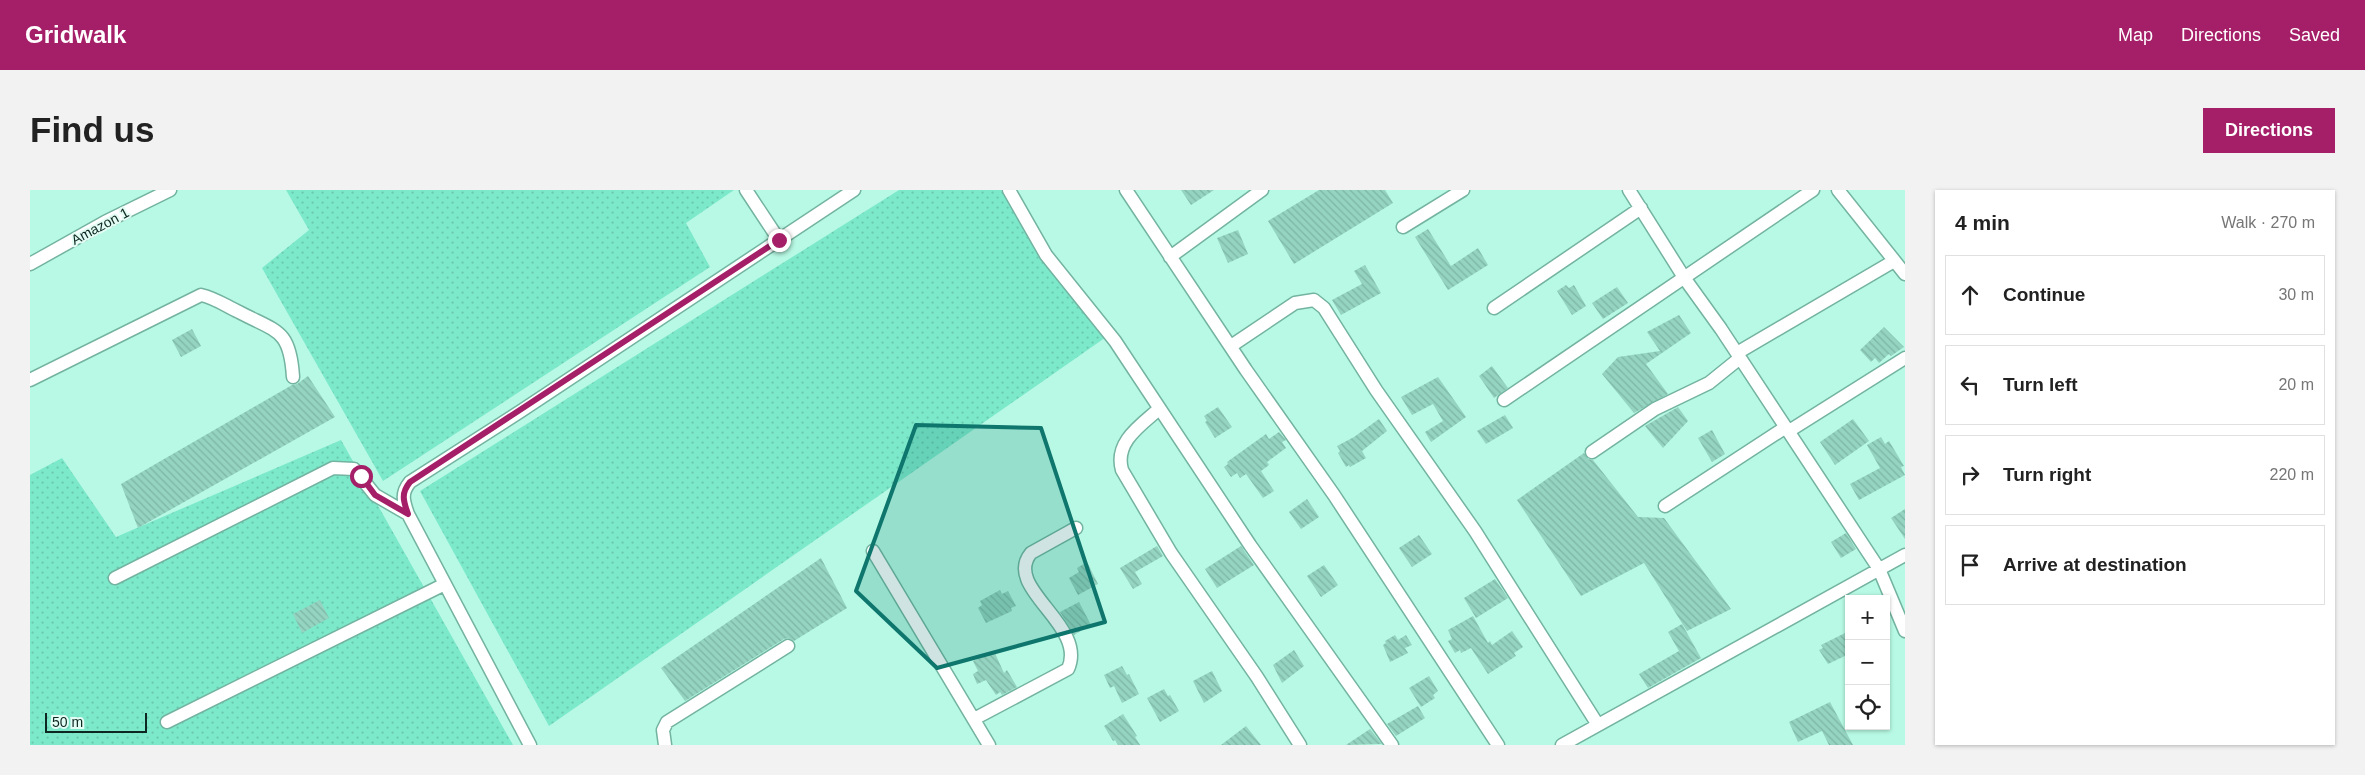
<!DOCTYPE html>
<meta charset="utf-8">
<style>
body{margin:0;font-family:Helvetica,sans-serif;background:#f2f2f2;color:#222}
.controls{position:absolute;right:15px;bottom:15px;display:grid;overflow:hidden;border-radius:0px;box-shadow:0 1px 4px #0004}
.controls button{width:45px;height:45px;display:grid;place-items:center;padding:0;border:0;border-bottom:1px solid #e0e0e0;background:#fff;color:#222;font:25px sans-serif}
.scale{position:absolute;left:15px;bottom:12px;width:102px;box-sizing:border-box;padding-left:5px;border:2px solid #0d2821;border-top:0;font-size:14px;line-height:18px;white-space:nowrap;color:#0d2821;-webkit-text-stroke:4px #e3fcf4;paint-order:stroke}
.stop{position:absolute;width:15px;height:15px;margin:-11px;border:4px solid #a51e68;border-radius:50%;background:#fff}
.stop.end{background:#a51e68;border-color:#fff;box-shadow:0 1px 5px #0008}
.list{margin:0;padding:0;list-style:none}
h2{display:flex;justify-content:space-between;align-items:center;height:65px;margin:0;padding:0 20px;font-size:21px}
h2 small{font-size:16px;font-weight:400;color:#767676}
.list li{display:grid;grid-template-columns:32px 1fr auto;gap:15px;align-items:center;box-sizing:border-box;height:80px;margin:0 10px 10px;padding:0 10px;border:1px solid #e0e0e0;border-radius:0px}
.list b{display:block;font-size:19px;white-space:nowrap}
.list em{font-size:16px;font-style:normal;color:#767676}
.icon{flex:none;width:28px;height:28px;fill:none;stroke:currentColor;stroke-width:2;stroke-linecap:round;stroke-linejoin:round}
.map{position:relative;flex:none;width:1875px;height:555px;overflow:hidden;border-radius:0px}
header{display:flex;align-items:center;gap:30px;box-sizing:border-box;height:70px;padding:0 25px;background:#a51e68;color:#fff}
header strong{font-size:24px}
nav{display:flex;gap:28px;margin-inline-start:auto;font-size:18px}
.intro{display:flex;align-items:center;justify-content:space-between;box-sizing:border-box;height:120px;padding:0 30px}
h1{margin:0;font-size:35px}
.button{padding:12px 22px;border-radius:0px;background:#a51e68;color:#fff;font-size:18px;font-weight:700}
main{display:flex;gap:30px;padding:0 30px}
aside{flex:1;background:#fff;border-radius:0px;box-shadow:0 1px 4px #0004}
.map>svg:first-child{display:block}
.grass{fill:url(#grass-dots)}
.building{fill:url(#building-back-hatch)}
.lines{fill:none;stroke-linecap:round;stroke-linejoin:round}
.minor-casing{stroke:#73b3a0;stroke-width:15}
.minor{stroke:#fff;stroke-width:12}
.route{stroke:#a51e68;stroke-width:6}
.marked{fill:#0f766e;fill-opacity:0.2;stroke:#0f766e;stroke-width:4;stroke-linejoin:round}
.labels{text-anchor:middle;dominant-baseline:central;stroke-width:4;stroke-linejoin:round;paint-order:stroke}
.street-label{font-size:14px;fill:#0d2821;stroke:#e3fcf4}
</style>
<header>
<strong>Gridwalk</strong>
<nav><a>Map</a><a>Directions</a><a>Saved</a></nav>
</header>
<div class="intro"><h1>Find us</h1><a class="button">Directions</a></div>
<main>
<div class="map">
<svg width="1875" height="555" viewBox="0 0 1875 555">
<defs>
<pattern id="grass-dots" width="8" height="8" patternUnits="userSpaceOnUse" patternTransform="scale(1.25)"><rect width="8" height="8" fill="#7ce9cb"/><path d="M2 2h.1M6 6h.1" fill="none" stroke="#6ac8ae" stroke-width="1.8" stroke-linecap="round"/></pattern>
<pattern id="building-back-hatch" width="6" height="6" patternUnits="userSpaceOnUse" patternTransform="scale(1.25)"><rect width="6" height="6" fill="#94d4c0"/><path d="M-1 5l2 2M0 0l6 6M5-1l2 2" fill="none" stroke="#7eb6a5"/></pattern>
</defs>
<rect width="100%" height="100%" fill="#b7f9e4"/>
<path class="grass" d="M256 0H704L656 33 680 77 353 291 232 78 279 40Z
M869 0H971L1079 145 519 536 390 301Z
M311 250 483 555H0V285L32 268 86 347Z"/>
<path class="building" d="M1151 0H1184L1161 15Z
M1289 0H1355L1363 13 1264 74 1238 31Z
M1398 39 1421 76 1448 58 1458 75 1418 100 1385 47Z
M1208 40 1218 64 1198 73 1187 48Z
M1335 75 1351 103 1311 125 1302 110 1332 94 1324 81Z
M1536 95 1539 98 1544 95 1556 116 1542 125 1527 101Z
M1587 97 1598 113 1573 129 1562 113Z
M1649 125 1661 143 1616 174 1638 204 1604 223 1572 184 1588 167 1630 161 1617 142Z
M1854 137 1874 157 1861 166 1859 164 1849 173 1845 168 1841 172 1830 160Z
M162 139 171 156 151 167 142 150Z
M1462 176 1478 198 1464 208 1449 186Z
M278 186 305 227 108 338 91 294 262 195 267 194Z
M1408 187 1436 227 1401 252 1395 242 1413 231 1403 214 1382 225 1371 207Z
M1188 217 1202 237 1185 248 1175 232 1177 231 1174 226Z
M1648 217 1658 231 1633 258 1615 236Z
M1475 225 1483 238 1456 254 1447 241Z
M1349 229 1357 241 1332 261 1336 268 1320 277 1319 275 1316 277 1308 263 1310 261 1307 256 1324 247Z
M1823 229 1839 251 1805 275 1790 252Z
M1682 240 1695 264 1682 272 1668 248Z
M1249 242 1256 250 1252 252 1256 258 1237 272 1239 275 1231 281 1244 301 1233 308 1216 284 1210 288 1207 283 1201 287 1194 277 1198 274 1197 272 1236 244 1239 249Z
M1851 247 1855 254 1859 251 1874 276 1871 277 1875 285 1829 310 1820 294 1850 278 1837 255Z
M1554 263 1558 269 1563 270 1608 327 1634 328 1701 419 1657 441 1614 373 1551 406 1487 310Z
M1277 309 1289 327 1271 339 1259 322Z
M1875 319V349L1861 328Z
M1816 343 1826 359 1811 368 1801 352Z
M1389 345 1402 364 1382 377 1369 358Z
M1127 356 1133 366 1105 382 1112 394 1103 399 1090 378Z
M1211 356 1224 375 1187 398 1175 379Z
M791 368 817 418 764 451 758 448 754 449 655 511 631 478Z
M1057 372 1068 394 1048 405 1039 388 1049 382 1047 378Z
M1294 375 1308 395 1291 407 1277 386Z
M1465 389 1478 408 1446 428 1434 408Z
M970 400 972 404 978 401 986 416 981 418 982 421 956 433 948 418 952 415 950 411Z
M290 410 299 428 272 443 263 424Z
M1049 412 1061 435 1044 445 1030 422Z
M1443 426 1458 453 1460 451 1462 455 1482 441 1493 457 1484 463 1486 466 1458 484 1441 458 1431 463 1430 460 1425 463 1418 451 1422 449 1418 440Z
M1652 434 1671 468 1618 498 1609 484 1649 461 1638 442Z
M1819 441V464L1798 474 1789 460 1793 458 1791 455Z
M1365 445 1368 450 1376 445 1382 455 1375 458 1378 463 1360 472 1353 455 1356 453 1355 451Z
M1264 460 1274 476 1252 493 1243 475Z
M964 461 974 483 977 480 987 497 972 505 970 502 966 505 956 490 947 494 943 484 948 481 943 471Z
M1092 476 1097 485 1099 484 1109 504 1092 513 1084 496 1080 498 1074 485Z
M1182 481 1192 501 1174 513 1163 491Z
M1399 486 1408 501 1403 505 1405 508 1391 517 1379 498Z
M1134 499 1138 506 1140 505 1149 521 1130 532 1117 508Z
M1800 512 1823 555H1799L1792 541 1768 552 1759 532Z
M1388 516 1395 528 1366 546 1357 534Z
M1093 524 1107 546 1105 547 1110 555H1088L1085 550 1083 551 1074 536Z
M1216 536 1231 555H1191Z
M1340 539 1352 554 1316 555Z"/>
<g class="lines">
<g class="minor-casing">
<path id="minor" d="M716 0 749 50
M979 0 1016 65 1085 151 1220 355 1362 555
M1096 0 1216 180 1304 305 1468 555
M1599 0 1655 89 1691 139 1849 379 1875 441
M1808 0 1875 84
M1373 37 1433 0
M1140 67 1232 0
M0 74 75 32 140 0
M1464 118 1611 18
M1201 156 1265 113 1284 110 1294 118 1346 200 1445 341 1568 535
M1707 163 1864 71
M0 190 171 105C185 108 196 116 209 122 247 142 260 139 263 187
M1474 210 1783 0
M1129 219C1111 235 1084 252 1092 280L1141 363 1227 487 1270 555
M1759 241 1875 168
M1562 262 1625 219 1679 193 1710 168
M1635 316 1756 237
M843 361 959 555
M85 388 303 278 324 279 345 305 378 324
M944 529 1038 479C1058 435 972 398 1001 363L1046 338
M137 532 415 394
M500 555 378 324C373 310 371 303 380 292L491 221 824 0
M635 555 633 540 637 532 758 456
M1532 555 1875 365"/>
</g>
<use href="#minor" class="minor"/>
</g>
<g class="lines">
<path class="route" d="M331 286 345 305 378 324C373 310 371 303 380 292L749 50"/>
</g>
<path class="marked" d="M886 235 1011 238 1075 432 907 478 826 401Z"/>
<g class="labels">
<g class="street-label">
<text transform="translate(70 36) rotate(-28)">Amazon 1</text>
</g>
</g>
</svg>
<div class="controls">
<button>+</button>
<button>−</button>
<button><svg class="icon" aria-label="locate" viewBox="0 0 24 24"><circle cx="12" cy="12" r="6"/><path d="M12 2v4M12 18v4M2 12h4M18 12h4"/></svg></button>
</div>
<div class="scale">50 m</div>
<div class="stop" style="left:331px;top:286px"></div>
<div class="stop end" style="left:749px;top:50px"></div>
</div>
<aside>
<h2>4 min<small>Walk · 270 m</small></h2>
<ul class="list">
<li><svg class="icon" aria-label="ahead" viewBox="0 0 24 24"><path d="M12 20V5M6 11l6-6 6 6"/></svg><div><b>Continue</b></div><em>30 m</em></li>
<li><svg class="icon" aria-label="left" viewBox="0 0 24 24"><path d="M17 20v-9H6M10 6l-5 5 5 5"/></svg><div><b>Turn left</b></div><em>20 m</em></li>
<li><svg class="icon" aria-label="right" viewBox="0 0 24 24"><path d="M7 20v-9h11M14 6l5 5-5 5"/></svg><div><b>Turn right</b></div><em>220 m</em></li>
<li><svg class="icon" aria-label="arrive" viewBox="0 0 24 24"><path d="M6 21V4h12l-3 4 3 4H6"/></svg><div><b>Arrive at destination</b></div></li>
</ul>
</aside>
</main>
